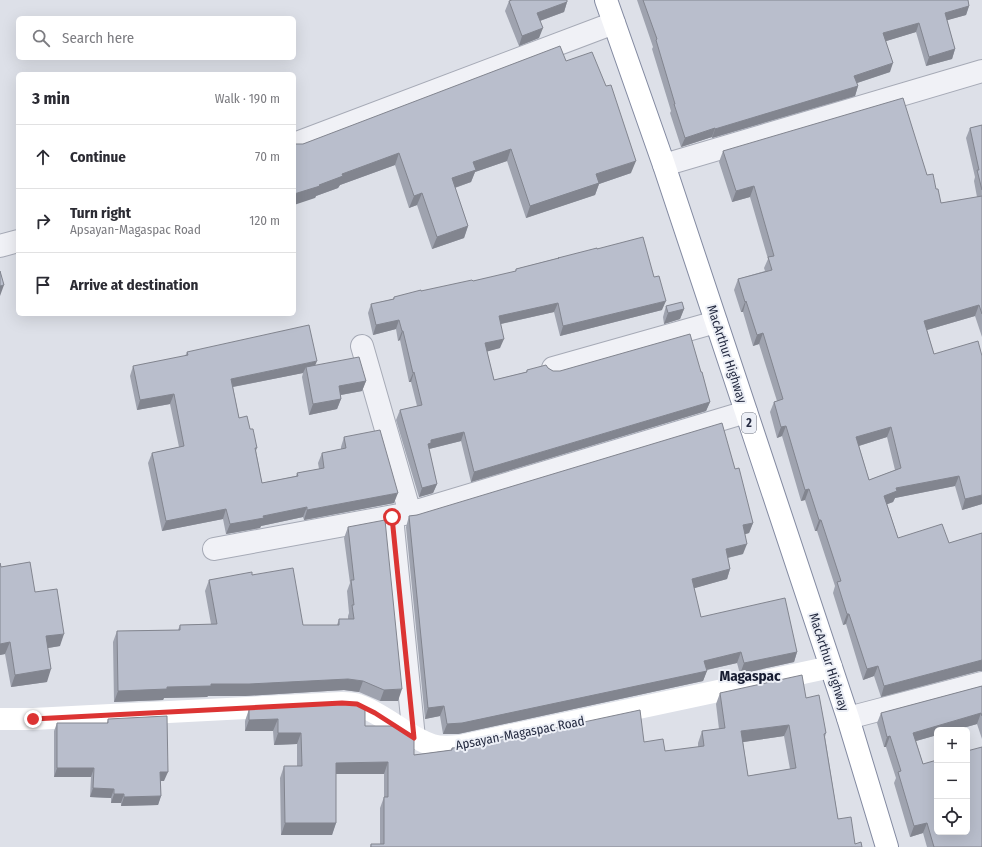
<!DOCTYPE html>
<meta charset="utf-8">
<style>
body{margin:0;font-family:"Fira Sans Condensed",sans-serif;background:#f2f2f3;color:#2b2b33}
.controls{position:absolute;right:12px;bottom:12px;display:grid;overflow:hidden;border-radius:6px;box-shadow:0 4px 16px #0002}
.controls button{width:36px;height:36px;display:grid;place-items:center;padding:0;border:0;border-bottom:1px solid #e1e1e2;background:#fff;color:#2b2b33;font:20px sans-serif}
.stop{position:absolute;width:12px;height:12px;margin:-9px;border:3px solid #dc3433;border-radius:50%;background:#fff}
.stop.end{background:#dc3433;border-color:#fff;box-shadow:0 1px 4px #0008}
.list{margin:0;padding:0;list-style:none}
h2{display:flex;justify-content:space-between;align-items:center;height:52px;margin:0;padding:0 16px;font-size:17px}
h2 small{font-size:13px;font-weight:400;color:#7c7c81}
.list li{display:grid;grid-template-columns:26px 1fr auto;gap:12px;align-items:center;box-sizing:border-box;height:64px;padding:0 16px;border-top:1px solid #e1e1e2}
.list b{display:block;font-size:15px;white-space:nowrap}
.list p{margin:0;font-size:13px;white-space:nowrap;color:#7c7c81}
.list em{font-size:13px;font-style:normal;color:#7c7c81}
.icon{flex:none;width:22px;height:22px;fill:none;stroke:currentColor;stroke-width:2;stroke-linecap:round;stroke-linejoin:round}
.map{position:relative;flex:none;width:982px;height:847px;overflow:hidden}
.search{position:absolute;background:#fff;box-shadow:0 4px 16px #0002;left:16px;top:16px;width:280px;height:44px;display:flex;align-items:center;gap:10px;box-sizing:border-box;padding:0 14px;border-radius:6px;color:#7c7c81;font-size:15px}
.panel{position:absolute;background:#fff;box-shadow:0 4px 16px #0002;left:16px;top:72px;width:280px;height:244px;border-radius:6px}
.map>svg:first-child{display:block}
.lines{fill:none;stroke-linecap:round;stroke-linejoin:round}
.street-casing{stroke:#a6aab6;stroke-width:24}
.highway-casing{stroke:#838aa1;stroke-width:24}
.street{stroke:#f0f1f6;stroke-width:22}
.secondary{stroke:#fff;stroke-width:22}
.highway{stroke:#fff;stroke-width:22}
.wall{fill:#9fa3af;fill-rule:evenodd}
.shaded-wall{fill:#82858f}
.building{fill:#b9becc;stroke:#82858f;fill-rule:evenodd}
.route{stroke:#dc3433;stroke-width:5}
.labels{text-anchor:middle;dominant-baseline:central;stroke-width:4;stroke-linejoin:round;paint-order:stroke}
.shield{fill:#eceff6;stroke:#616677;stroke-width:1}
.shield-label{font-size:12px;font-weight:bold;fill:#252b41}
.street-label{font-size:13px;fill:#252b41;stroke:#eceff6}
.quarter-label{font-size:15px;font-weight:bold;fill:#171c31;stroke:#eceff6}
</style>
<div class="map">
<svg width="982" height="847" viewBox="0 0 982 847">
<rect width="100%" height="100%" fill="#dde0e8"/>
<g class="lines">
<g class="street-casing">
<path id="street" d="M294 144 614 23
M664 165 982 71
M0 246 18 241
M362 346 410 513
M553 368 716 322
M392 517 414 738
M214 549 410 513 746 412
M848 718 982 683"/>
</g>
<g class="highway-casing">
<path id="highway" d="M606 0 664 165 848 718 887 847"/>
</g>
<use href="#street" class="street"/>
<path class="secondary" d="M0 719H33L342 703C347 703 353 703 358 705 385 714 405 736 432 745 441 748 451 747 460 746L831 667"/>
<use href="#highway" class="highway"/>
</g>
<path class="wall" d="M637 0H968L969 6 966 15 947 20 955 49 952 59 926 66 916 32 886 41 890 72 857 83 858 86 855 96 712 138V137L681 147 670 113 671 111 652 49 653 47Z
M509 1 567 2 564 12 540 21 539 38 519 46 505 11Z
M566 61 631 173 599 184 595 195 526 218 507 161 475 172 471 182 455 188 468 226 464 238 432 249 417 205 409 208 395 165 340 185 338 188 316 196 315 198 296 144H303Z
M982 125V337L975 316 927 330 934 354 982 504 962 510 955 486 895 498 893 502 887 504 898 538 949 543 982 533V671H979L881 697 874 676 863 680 846 624 843 625 833 593 835 586 817 531H815L805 500 801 501 782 436 777 438 770 412 774 402 777 401 759 344 753 346 743 312H741L734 290 738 279 765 271 764 268 768 259 750 197 732 202 719 162 723 151 927 175 936 189 941 203 977 197 974 181 975 177 966 138 970 128ZM887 437 895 470 869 480 859 446Z
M597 249 662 310 560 336 554 312 501 324 500 348 487 351 494 380 526 372 527 370 548 368 553 371 701 372 710 402 706 411 471 482 461 441 429 449V450L437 484 433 493 419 497 396 420 400 410 417 406 411 382H409L400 340 398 341 396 329 373 335 368 313 371 304 393 299 394 297 473 281 515 272 516 269 558 258Z
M666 306 684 309 680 319 664 324 663 317Z
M187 352 315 365 366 381 362 391 341 395V399L337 409 309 415 302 377 303 373 233 387 239 418 250 429 257 448 256 451 262 483 296 476 297 473 319 469 318 463 322 453 341 449V447L344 437 394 503 304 520 303 517 261 526 260 528 226 534 223 519 162 531 148 463 152 453 179 447 170 404 137 410 130 376 133 366 185 356Z
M735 469 753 523 749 533 745 534 743 554 728 558 730 569 727 579 694 588 701 617 797 652 794 662 740 674 737 663 707 670 703 681 458 734H443L440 716 425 719 406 527 409 516Z
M348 527 398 701H380L359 692 344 690 245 696H208L207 697 164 698 163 700 114 702 113 642 117 631 178 630 180 625 211 624 205 591 209 580 252 575 303 625H337L339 619H348V616L349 613 347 591 350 583 344 538Z
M0 563 1 567 35 592 60 646 48 648 47 682 11 687 5 654 0 655Z
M982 686V739L977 724 916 741 923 764 982 847H927L923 833 910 837 894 783 896 778 886 747H884L877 723 881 713Z
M720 693 806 698 826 733 825 737 838 819 855 844 862 847H370L371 844H380V808L384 797V774H336V823L332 835H281L280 778 284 766H297V744L274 745 273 731H245V721L249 709 365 726 414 755 451 750 452 748 644 742 665 751 698 747V743L702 731 719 729 716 704ZM784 736 790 769 748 776 743 742Z
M108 719 164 781H161V796L158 805 121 806V803H111V798L90 797 91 777H54V731L57 723H107Z"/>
<path class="shaded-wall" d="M567 2 564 12 534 23 537 13Z
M969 6 966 15 941 22 945 13Z
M919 23 916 32 880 43 883 33Z
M543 28 539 38 519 46 522 36Z
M955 49 952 59 926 66 929 57Z
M893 63 890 72 851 85 854 76Z
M858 86 855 96 712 138 715 129Z
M715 128 712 137 681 147 685 138Z
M511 149 507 161 475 172 471 182 448 190 452 178 473 162Z
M399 153 395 165 340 185 338 188 316 196 315 198 294 205V194L319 185 342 174Z
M636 161 631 173 599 184 595 195 526 218 530 206 596 174Z
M754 186 750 197 732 202 736 191Z
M422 193 417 205 409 208 414 196Z
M468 226 464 238 432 249 437 237Z
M4 285 0 296V286Z
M666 301 662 310 560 336 563 326Z
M746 301 743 312H741L745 302Z
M558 303 554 312 496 325 499 316Z
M979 305 975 316 920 332 924 321Z
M684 309 680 319 664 324 668 313Z
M399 320 396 329 373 335 376 325Z
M402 331H403L400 340 398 341Z
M763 333 759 344 753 346 757 335Z
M504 339 500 348 482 353 485 343Z
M317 361 313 371 306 367 303 373 227 388 231 379Z
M414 372 411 382H409L413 373Z
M366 381 362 391 335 396 339 386Z
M174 394 170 404 137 410 140 400Z
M341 399 337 409 309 415 313 404Z
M710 402 706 411 471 482 474 472Z
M786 426 782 436 777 438 781 427Z
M891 427 887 437 852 448 856 437Z
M464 432 461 441 429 449 428 452V444L431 440Z
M959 476 955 486 895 498 893 502 880 507 884 496 896 488Z
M437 484 433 493 419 497 422 488Z
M809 489 805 500 801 501 805 490Z
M398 493 394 503 304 520 307 510Z
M982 495V504L962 510 965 499Z
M307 507 303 517 261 526 260 528 226 534 230 524 263 516Z
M226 509 223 519 162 531 166 521Z
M819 520H821L817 531H815Z
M753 523 749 533 739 536 743 525Z
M747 544 743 554 722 559 726 549Z
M730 569 727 579 688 590 692 579Z
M847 614H849L846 624 843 625Z
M64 634 60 646 42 649 46 636Z
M10 642 5 654 0 655V644Z
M741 652 737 663 701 671 704 661Z
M797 652 794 662 740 674 744 663Z
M982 660V671H979L881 697 884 686Z
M878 666 874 676 863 680 867 669Z
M51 669 47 682 11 687 15 675Z
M707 671 703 681 458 734H443L447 724Z
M348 679 363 681 359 692 344 690 245 696H208L207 697 164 698 163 700 114 702 118 691 211 684Z
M402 689 398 701H380L384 690Z
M444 706 440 716 425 719 428 708Z
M981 713 977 724 956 730H937V735L909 743 913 733Z
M278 719 273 731H245L249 720Z
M789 725 784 736 737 743 741 731Z
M278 733H301L297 744 274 745Z
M890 736 886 747H884L887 737Z
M388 762 384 774H332L336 763Z
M57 768H94L91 777H54Z
M160 772H168L164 781H157Z
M93 788 114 789 111 798 90 797Z
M114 794H124L121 803H111Z
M161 796 158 805 121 806 124 797Z
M285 823H336L332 835H281Z
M927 823 923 833 910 837 914 826Z"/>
<path class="building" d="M512 0H567V2L537 13 543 28 522 36 509 1Z
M643 0H968L969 6 945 13 955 49 929 57 919 23 883 33 893 63 854 76 858 86 715 129V128L685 138 674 104H675L656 40 657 39Z
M560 46 566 61 592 52 606 86 611 85 636 161 596 174 599 183 530 206 511 149 473 162 476 170 452 178 468 226 437 237 422 193 414 196 399 153 342 174 343 176 319 185 320 186 294 194V143L296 144H303Z
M903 98 927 175 933 174 936 189H938L941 203 982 196V314L979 305 924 321 934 354 978 341 982 356V495L965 499 959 476 896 488 897 491 884 496 898 538 942 524 949 543 982 533V660L884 686 878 666 867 669 849 614H847L837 582 841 581 821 520H819L809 489 805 490 786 426 781 427 774 402 783 399 763 333 757 335 746 301 745 302 738 279 772 270 768 257 774 256 754 186 736 191 723 151ZM891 427 901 468 869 480 856 437Z
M982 125V190L977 170H979L970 128Z
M643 237 654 277 659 276 666 301 563 326 558 303 499 316 504 339 485 343 494 380 527 372V370L546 365 548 368 553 371H560L690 334 701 372H702L710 402 474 472 464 432 431 440V443L428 444 437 484 422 488 400 410 422 405 414 372 413 373 403 331H402L399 320 376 325 371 304 394 299V297L421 290V291L472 280 473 281 516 271V269L559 258H558L597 248V249Z
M0 271 4 285 0 286Z
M682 302 684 309 668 313 666 306Z
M309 325 317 361 231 379 239 418 247 416 250 429H253L257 448H255L262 483 298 476 297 473 324 468 322 453 346 448 344 437 380 430 398 493 307 510V507L263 516 264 518 230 524 226 509 166 521 152 453 184 446 174 394 140 400 133 366 188 355 187 352Z
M359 357 366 381 339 386 341 399 313 404 306 367Z
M722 423 735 469 739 468 753 523 743 525 747 544 726 549 730 569 692 579 701 617 785 598 797 652 744 663 741 652 704 661 707 671 462 723 447 724 444 706 428 708 409 516 417 515Z
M385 520 402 689 384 690 363 681 348 679 249 684H211V686L167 687V689L118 691 117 631 180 630V625L217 624 209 580 252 572V575L293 568 303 625H339V619H354L352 605H354L351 580H354L348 527Z
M30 562 35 592 57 589 64 634 46 636 51 669 15 675 10 642 0 644V563L1 567Z
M802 675 806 698 819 695 826 733 824 734 838 819 851 817 855 844 861 842 862 847H371V844H384V797H388V762L336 763V823H285L284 766H302L301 733H278V719L249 720V709L347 704H356L365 708V726H396L414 738V755L452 750V748L467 747 640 710 644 742 663 739 665 751 704 746 702 731 725 728 720 693ZM789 725 796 768 748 776 741 731Z
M982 686V716L981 713 913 733 923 764 937 760V832H967V751L982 747V847H934L927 823 914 826 898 772 901 771 890 736 887 737 881 713Z
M167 716 168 772H160L161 796 124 797V794H114V789L93 788 94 768H57V723H108V719Z"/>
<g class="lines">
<path class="route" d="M33 719 342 703 357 704 375 713 414 738 392 517"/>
</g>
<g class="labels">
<rect class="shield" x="742" y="413" width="14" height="20" rx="3"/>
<g class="shield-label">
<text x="749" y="423">2</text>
</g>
<g class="street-label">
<text transform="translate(727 354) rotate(72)">MacArthur Highway</text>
<text transform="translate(829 662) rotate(72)">MacArthur Highway</text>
<text transform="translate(520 733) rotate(-11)">Apsayan-Magaspac Road</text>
</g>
<g class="quarter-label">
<text x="750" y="676">Magaspac</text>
</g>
</g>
</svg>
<div class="controls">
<button>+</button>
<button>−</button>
<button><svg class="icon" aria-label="locate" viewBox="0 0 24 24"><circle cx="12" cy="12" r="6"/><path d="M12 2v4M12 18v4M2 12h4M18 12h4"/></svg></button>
</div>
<div class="stop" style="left:392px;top:517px"></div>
<div class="stop end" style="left:33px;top:719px"></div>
<div class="search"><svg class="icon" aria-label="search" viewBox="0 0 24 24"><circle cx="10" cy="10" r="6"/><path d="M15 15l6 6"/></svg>Search here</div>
<section class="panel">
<h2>3 min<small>Walk · 190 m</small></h2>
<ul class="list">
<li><svg class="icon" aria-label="ahead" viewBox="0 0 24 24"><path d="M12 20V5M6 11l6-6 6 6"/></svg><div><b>Continue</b></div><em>70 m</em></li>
<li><svg class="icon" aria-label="right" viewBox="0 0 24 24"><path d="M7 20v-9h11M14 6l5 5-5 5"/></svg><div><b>Turn right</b><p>Apsayan-Magaspac Road</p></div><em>120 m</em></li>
<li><svg class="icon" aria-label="arrive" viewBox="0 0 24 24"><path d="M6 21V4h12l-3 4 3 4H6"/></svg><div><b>Arrive at destination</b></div></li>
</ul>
</section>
</div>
